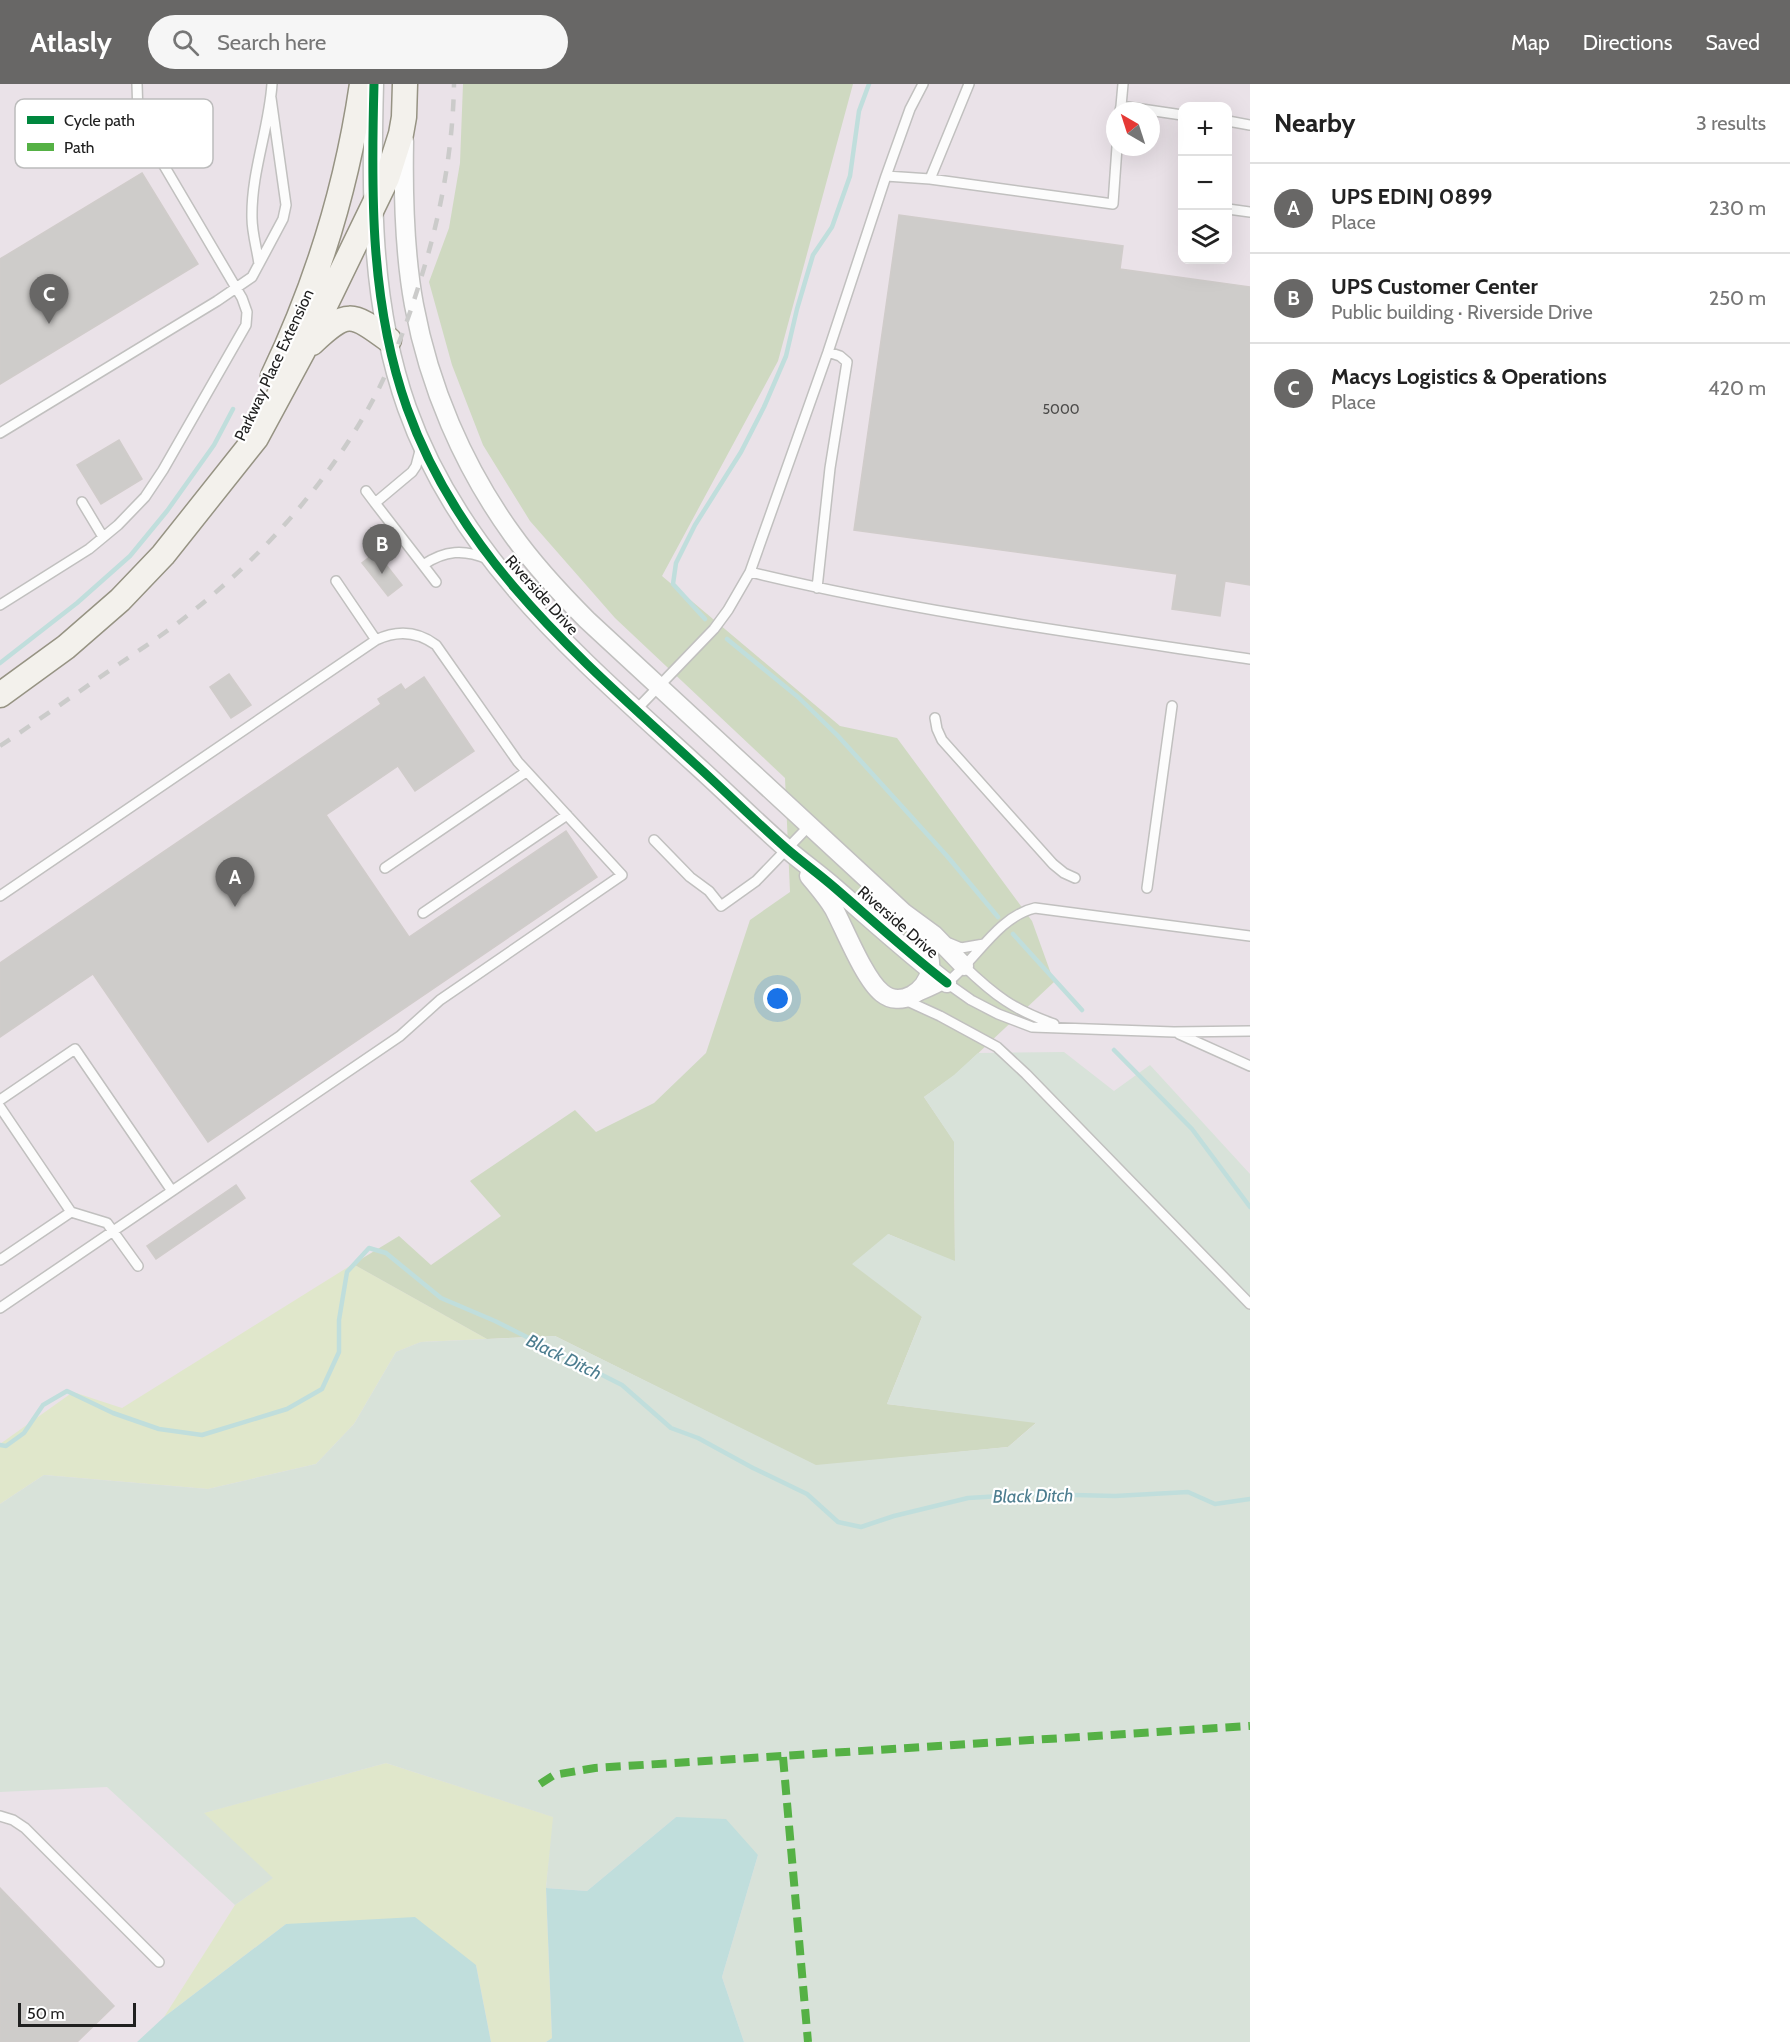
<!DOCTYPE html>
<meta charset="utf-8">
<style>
body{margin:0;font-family:Cabin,sans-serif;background:#f6f6f6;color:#222}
.controls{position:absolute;right:18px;top:18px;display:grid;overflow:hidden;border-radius:12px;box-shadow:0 6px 24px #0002}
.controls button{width:54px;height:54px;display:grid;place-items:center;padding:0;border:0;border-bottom:2px solid #e0e0e0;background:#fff;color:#222;font:30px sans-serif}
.compass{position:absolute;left:1106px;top:18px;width:54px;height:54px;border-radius:50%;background:#fff;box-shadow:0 6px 24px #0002;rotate:321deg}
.scale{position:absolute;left:18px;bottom:15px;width:118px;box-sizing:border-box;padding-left:6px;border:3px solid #202020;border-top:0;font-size:16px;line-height:21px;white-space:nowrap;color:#202020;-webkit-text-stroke:4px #fff;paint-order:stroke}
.you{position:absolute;left:778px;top:915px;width:21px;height:21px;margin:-15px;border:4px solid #fff;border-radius:50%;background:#1a73e8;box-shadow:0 0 0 9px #1a73e833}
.badge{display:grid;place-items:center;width:39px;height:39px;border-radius:50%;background:#686766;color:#fff;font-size:20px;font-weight:700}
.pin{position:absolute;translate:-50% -50px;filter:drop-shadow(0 2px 3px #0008)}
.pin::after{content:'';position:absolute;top:32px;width:21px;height:18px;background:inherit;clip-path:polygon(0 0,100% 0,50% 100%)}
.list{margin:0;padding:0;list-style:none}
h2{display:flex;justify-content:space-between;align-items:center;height:78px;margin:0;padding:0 24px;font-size:26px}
h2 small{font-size:20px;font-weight:400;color:#767676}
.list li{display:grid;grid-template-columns:39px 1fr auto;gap:18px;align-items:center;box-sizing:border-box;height:90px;padding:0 24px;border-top:2px solid #e0e0e0}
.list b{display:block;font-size:22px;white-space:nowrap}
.list p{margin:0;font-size:20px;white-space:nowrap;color:#767676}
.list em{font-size:20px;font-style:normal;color:#767676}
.icon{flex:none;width:33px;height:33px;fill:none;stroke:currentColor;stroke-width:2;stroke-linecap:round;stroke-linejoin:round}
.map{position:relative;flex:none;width:1250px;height:1958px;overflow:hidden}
header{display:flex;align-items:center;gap:36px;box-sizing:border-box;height:84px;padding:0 30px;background:#686766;color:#fff}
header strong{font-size:28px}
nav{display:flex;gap:33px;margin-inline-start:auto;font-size:21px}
.search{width:420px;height:54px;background:#f6f6f6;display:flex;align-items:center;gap:15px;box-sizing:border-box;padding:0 21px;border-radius:33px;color:#767676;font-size:22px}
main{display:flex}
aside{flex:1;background:#fff}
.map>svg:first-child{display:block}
.industrial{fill:#eae2e8;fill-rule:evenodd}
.grass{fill:#e0e7cb}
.forest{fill:#cfd9c1}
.wetland{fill:#d8e2d9}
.water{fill:#c0dedc}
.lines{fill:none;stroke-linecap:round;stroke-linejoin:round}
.stream{stroke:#c0dedc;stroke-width:4.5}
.building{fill:#ceccca;stroke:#d0ccca;stroke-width:1.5}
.service-casing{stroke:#c1c0bf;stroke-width:12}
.minor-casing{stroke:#c1c0bf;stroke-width:21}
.secondary-casing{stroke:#969383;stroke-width:27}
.service{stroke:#fcfcfc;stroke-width:9}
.minor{stroke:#fcfcfc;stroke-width:18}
.secondary{stroke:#f3f1ec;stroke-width:24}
.rail{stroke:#cbcbca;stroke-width:4.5;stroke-dasharray:12 12;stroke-linecap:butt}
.quiet{stroke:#55b145;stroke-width:8;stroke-dasharray:15 8;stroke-linecap:butt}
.cycleway-casing{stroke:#fff;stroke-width:13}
.cycleway{stroke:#00873e;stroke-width:9}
.labels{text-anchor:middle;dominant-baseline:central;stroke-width:4.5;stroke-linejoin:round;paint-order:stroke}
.number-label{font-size:14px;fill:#4c4b4a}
.street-label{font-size:16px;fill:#202020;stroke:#fff}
.water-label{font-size:18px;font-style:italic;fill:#4c7d8f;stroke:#fff}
.key{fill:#fff;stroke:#bcbcbc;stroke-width:1.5}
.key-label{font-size:16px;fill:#202020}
</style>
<header>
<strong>Atlasly</strong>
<div class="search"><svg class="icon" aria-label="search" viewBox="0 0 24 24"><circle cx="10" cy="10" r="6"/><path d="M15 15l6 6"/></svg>Search here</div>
<nav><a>Map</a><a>Directions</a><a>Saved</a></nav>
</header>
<main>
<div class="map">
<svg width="1250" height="1958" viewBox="0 0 1250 1958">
<rect width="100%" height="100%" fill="#edebe9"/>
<path class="industrial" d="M0 0H1250V1958H0ZM1182 22H1228V176H1182ZM1115 27H1151V63H1115Z"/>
<path class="grass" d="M353 1180 487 1255 421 1258 396 1268 354 1340 316 1380 208 1405 44 1391 0 1420V1360L73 1308 122 1324Z
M386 1679 554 1733 546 1804 552 1954 546 1958H491L476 1881 286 1840 164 1933 235 1821 272 1794 203 1729Z"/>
<path class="forest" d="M463 0H853L778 277 662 492 840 642 897 654 1032 837 1054 898 955 991 924 1013 954 1057 955 1178 888 1150 922 1233 887 1320 1037 1338 1008 1363 816 1382 555 1252 487 1255 353 1180 399 1152 431 1181 501 1132 470 1097 575 1026 596 1048 654 1019 706 969 750 836 790 808 785 694 615 534 530 437 483 361 452 281 429 198 449 144 460 79Z"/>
<path class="wetland" d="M1064 968 1114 1007 1150 981 1250 1090V1958H744L722 1893 758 1771 676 1733 587 1807 546 1804 553 1733 386 1679 204 1729 273 1794 235 1821 107 1703 0 1708V1420L44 1391 208 1405 316 1380 354 1340 396 1268 421 1258 555 1252 816 1381 1008 1363 1036 1339 887 1320 922 1233 852 1180 888 1150 955 1177 954 1058 924 1013 954 991 978 969Z"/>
<path class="water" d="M676 1733 726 1735 758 1771 722 1893 744 1958H546L552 1954 546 1804 587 1807Z
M415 1833 476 1881 491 1958H137L164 1933 286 1840Z"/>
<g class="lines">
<path class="stream" d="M705 535 673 500 676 479 695 441 741 368 764 323 786 272 797 225 813 171 832 143 850 92 859 27 869 0
M727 555 798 613 838 652 947 772 998 833
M0 579 77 519 130 472 167 427 214 361 233 325
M1013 850 1082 926
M1114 966 1192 1045 1250 1123
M0 1361 6 1362 24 1349 43 1321 67 1307 113 1329 159 1345 202 1351 287 1325 322 1305 339 1268V1236L347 1188 369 1164 386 1169 441 1214 495 1237 622 1301 671 1344 698 1354 753 1384 807 1410 838 1438 861 1443 894 1432 968 1414 1034 1410 1115 1412 1188 1408 1215 1420 1250 1415"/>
</g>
<path class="building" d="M142 89 198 180 0 300V175Z
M899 131 1123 162 1120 185 1250 203V501L1225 497 1220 532 1172 525 1177 490 854 446Z
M119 356 142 395 101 420 77 381Z
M376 468 402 501 388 512 362 479Z
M229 590 251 621 231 634 210 603Z
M424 593 474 667 415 707 398 682 326 731 409 853 566 747 597 793 208 1058 93 890 0 953V879L381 620 378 615 401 600 405 606Z
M236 1101 245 1114 156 1175 147 1162Z
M0 1804 114 1922 77 1958H0Z"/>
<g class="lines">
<g class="service-casing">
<path id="service" d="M969 0 930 95 1113 120 1117 63
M1121 22 1123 0
M1120 27 1121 22 1182 31
M1228 37 1250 41
M886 92 930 95
M1228 125 1250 128
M259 180C257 165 252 149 252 134 251 88 269 45 272 0
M0 349 217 217 252 193 283 135 286 121 271 14
M421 363 416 382 412 388 375 419 423 481C445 466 464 465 488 475
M366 407 375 419
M82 418 103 453
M423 481 436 498
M750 488C915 528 1083 550 1250 575
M336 497 376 556
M817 504 830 384 847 278 840 272 828 268
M0 521 89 465 118 441 145 413 163 386 246 241 247 228 242 214 146 51 138 31 137 0
M636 626 714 545 728 526 750 488 828 268 886 92 910 25 923 0
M935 634 937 645 942 656 1053 780 1064 789 1075 794
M654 756 690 793 709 807 721 822 756 797 809 742
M385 784 526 688
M1147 804 1172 622
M0 812 376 556C397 546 417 547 436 561L518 678 622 791 440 916 400 952 0 1224
M423 829 567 731
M949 859 961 864 984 860
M964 882C994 911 1014 926 1054 940
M947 899 971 916 998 930 1032 943 1174 948 1250 947
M919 912C929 908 941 903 949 897 976 875 999 832 1035 824L1250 852
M905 916 940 932 997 963 1026 990 1250 1220
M1179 950 1250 982
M0 1016 75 965 172 1107
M0 1023 71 1128 107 1139 138 1182
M0 1176 71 1128
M0 1732 13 1736 25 1744 159 1878"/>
</g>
<g class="minor-casing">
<path id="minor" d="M374 0C371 108 370 220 407 324 461 476 581 575 695 680 726 708 755 737 787 765 802 778 819 790 835 804 872 836 908 869 947 899
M404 57C403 111 404 167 414 221 429 302 463 382 512 450 534 481 560 509 587 536L904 829 934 851 964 882
M809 792C818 803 827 813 834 825 845 846 865 896 882 909 900 924 927 908 930 886 932 869 921 852 912 839"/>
</g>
<g class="secondary-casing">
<path id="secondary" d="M312 259C347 226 351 228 389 256
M273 292C318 198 347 103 362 0
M0 611 66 563 120 516 163 471 256 354 303 267 387 94 401 50 404 33 405 0"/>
</g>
<use href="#service" class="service"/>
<use href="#minor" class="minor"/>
<use href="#secondary" class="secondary"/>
<path class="rail" d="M0 662C40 635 80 607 119 580 144 563 170 546 193 527 266 469 330 396 374 314 397 270 413 222 427 174 443 118 453 59 454 0"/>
<path class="quiet" d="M783 1673 808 1958
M540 1700 554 1691 595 1684 1250 1642"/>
<g class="cycleway-casing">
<path id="cycleway" d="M374 0C371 108 370 220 407 324 461 476 581 575 695 680 726 708 755 737 787 765 802 778 819 790 835 804 872 836 908 869 947 899"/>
</g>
<use href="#cycleway" class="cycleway"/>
</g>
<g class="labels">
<g class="number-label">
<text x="1061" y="325">5000</text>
</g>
<g class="street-label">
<text transform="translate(274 281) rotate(-65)">Parkway Place Extension</text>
<text transform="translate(542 511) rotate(48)">Riverside Drive</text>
<text transform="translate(898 838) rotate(41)">Riverside Drive</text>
</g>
<g class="water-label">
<text transform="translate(564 1273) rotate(26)">Black Ditch</text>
<text transform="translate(1033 1412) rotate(-1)">Black Ditch</text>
</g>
</g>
<rect x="15" y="15" width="198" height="69" rx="9" class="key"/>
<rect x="27" y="32" width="27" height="8" fill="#00873e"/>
<rect x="27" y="59" width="27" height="8" fill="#55b145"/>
<g class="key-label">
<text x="64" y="42">Cycle path</text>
<text x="64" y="69">Path</text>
</g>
</svg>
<div class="controls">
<button>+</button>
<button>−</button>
<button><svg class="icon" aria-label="layers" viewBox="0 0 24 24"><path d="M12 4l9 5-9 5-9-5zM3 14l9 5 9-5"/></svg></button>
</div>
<svg class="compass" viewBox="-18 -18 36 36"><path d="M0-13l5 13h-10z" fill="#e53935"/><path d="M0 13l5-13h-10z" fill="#767676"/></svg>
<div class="scale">50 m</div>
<div class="you"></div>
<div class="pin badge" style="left:235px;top:823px">A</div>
<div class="pin badge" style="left:382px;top:490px">B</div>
<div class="pin badge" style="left:49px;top:240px">C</div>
</div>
<aside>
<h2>Nearby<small>3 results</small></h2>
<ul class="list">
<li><span class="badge">A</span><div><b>UPS EDINJ 0899</b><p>Place</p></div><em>230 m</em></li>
<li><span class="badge">B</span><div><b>UPS Customer Center</b><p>Public building · Riverside Drive</p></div><em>250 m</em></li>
<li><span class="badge">C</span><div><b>Macys Logistics &amp; Operations</b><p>Place</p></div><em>420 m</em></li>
</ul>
</aside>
</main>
